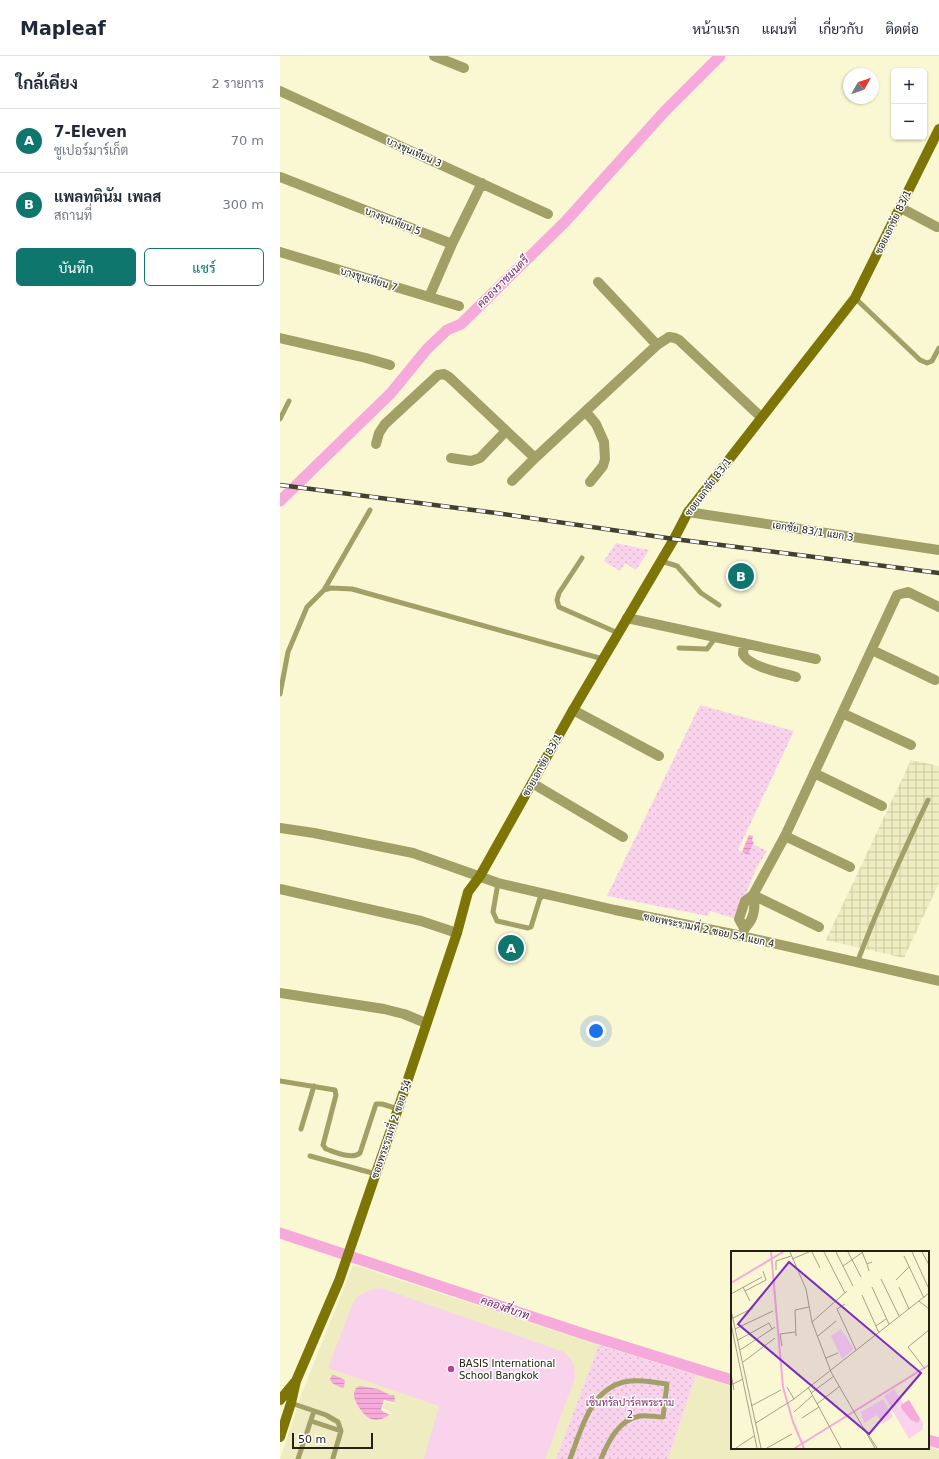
<!DOCTYPE html>
<html lang="th">
<meta charset="utf-8">
<style>
body{margin:0;font-family:"DejaVu Sans",Sarabun,sans-serif;background:#f2f2f3;color:#1f2937}
.controls{position:absolute;right:12px;top:12px;display:grid;overflow:hidden;border-radius:6px;box-shadow:0 1px 3px #0004}
.controls button{width:36px;height:36px;display:grid;place-items:center;padding:0;border:0;border-bottom:1px solid #e0e1e3;background:#fff;color:#1f2937;font:20px sans-serif}
.compass{position:absolute;left:563px;top:12px;width:36px;height:36px;border-radius:50%;background:#fff;box-shadow:0 1px 3px #0004;rotate:50deg}
.scale{position:absolute;left:12px;bottom:10px;width:81px;box-sizing:border-box;padding-left:4px;border:2px solid #232215;border-top:0;font-size:11px;line-height:14px;white-space:nowrap;color:#232215;-webkit-text-stroke:3px #fff;paint-order:stroke}
.you{position:absolute;left:316px;top:975px;width:14px;height:14px;margin:-10px;border:3px solid #fff;border-radius:50%;background:#1a73e8;box-shadow:0 0 0 6px #1a73e833}
.badge{display:grid;place-items:center;width:26px;height:26px;border-radius:50%;background:#0f766e;color:#fff;font-size:13px;font-weight:700}
.pin{position:absolute;translate:-50% -50%;border:2px solid #fff;box-shadow:0 1px 4px #0006}
.list{margin:0;padding:0;list-style:none}
h2{display:flex;justify-content:space-between;align-items:center;height:52px;margin:0;padding:0 16px;font-size:17px}
h2 small{font-size:13px;font-weight:400;color:#747a83}
.list li{display:grid;grid-template-columns:26px 1fr auto;gap:12px;align-items:center;box-sizing:border-box;height:64px;padding:0 16px;border-top:1px solid #e0e1e3}
.list b{display:block;font-size:15px;white-space:nowrap}
.list p{margin:0;font-size:13px;white-space:nowrap;color:#747a83}
.list em{font-size:13px;font-style:normal;color:#747a83}
.actions{display:flex;gap:8px;padding:12px 16px}
.actions a{flex:1;padding:9px 0;border:1px solid #0f766e;border-radius:6px;text-align:center;font-size:14px;color:#0f766e}
.actions .main{background:#0f766e;color:#fff}
.map{position:relative;flex:none;width:659px;height:1403px;overflow:hidden}
header{display:flex;align-items:center;gap:24px;box-sizing:border-box;height:56px;padding:0 20px;background:#fff;border-bottom:1px solid #e0e1e3}
header strong{font-size:19px}
nav{display:flex;gap:22px;margin-inline-start:auto;font-size:14px}
main{display:flex}
aside{flex:1;background:#fff}
.map>svg:first-child{display:block}
.built{fill:#eeecc0}
.industrial{fill:url(#industrial-grid)}
.green{fill:url(#green-dots)}
.pitch{fill:#f9d3eb}
.water{fill:url(#water-rules)}
.pier{fill:#faf8d3}
.lines{fill:none;stroke-linecap:round;stroke-linejoin:round}
.canal{stroke:#f6a9db;stroke-width:11}
.lane{stroke:#a3a067;stroke-width:5}
.street{stroke:#a3a067;stroke-width:10}
.secondary{stroke:#7d7607;stroke-width:10}
.rail-casing{stroke:#424131;stroke-width:4.5}
.rail{stroke:#fff;stroke-width:3;stroke-dasharray:9;stroke-linecap:butt}
.poi-dot{fill:#b94298;stroke:#fff;stroke-width:1.5}
.labels{text-anchor:middle;dominant-baseline:central;stroke-width:3;stroke-linejoin:round;paint-order:stroke}
.street-label{font-size:10px;fill:#232215;stroke:#fff}
.poi-label{font-size:10px;fill:#232215;stroke:#fff;text-anchor:start}
.park-label{font-size:10px;fill:#7f2867;stroke:#fff}
.water-label{font-size:11px;font-style:italic;fill:#711a5b;stroke:#fff}
.inset-river{fill:none;stroke:#f6a9db;stroke-width:2}
.inset-road{fill:none;stroke:#a4a287;stroke-width:1}
.view{fill:#7b2cbf;fill-opacity:0.15;stroke:#7b2cbf;stroke-width:2}
.inset-edge{fill:none;stroke:#232215;stroke-width:2}
</style>
<header>
<strong>Mapleaf</strong>
<nav><a>หน้าแรก</a><a>แผนที่</a><a>เกี่ยวกับ</a><a>ติดต่อ</a></nav>
</header>
<main>
<aside>
<h2>ใกล้เคียง<small>2 รายการ</small></h2>
<ul class="list">
<li><span class="badge">A</span><div><b>7-Eleven</b><p>ซูเปอร์มาร์เก็ต</p></div><em>70 m</em></li>
<li><span class="badge">B</span><div><b>แพลทตินัม เพลส</b><p>สถานที่</p></div><em>300 m</em></li>
</ul>
<div class="actions"><a class="main">บันทึก</a><a>แชร์</a></div>
</aside>
<div class="map">
<svg width="659" height="1403" viewBox="0 0 659 1403">
<defs>
<pattern id="industrial-grid" width="8" height="8" patternUnits="userSpaceOnUse"><rect width="8" height="8" fill="#eeecc0"/><path d="M0 4h8M4 0v8" fill="none" stroke="#cccaa4"/></pattern>
<pattern id="green-dots" width="8" height="8" patternUnits="userSpaceOnUse"><rect width="8" height="8" fill="#f9d3eb"/><path d="M2 2h.1M6 6h.1" fill="none" stroke="#d5b5c9" stroke-width="1.8" stroke-linecap="round"/></pattern>
<pattern id="water-rules" width="6" height="5" patternUnits="userSpaceOnUse"><rect width="6" height="5" fill="#f6a9db"/><path d="M0 2.5h6" fill="none" stroke="#d391bb"/></pattern>
</defs>
<rect width="100%" height="100%" fill="#faf8d3"/>
<path class="built" d="M73 1209 319 1289 276 1403H0L22 1337Z
M416 1319 452 1330V1392H648V1390L659 1394V1403H388Z"/>
<path class="industrial" d="M631 704 659 710V827L624 902 546 884Z"/>
<path class="green" d="M336 487 369 494 356 514 345 507 340 515 324 505Z
M420 649 514 675 458 794 468 799 473 788 487 795 477 811 457 858 453 862 430 855 428 860 327 840Z
M319 1289 416 1319 388 1403H276Z"/>
<path class="pitch" d="M101 1232 284 1296 294 1307 295 1322 265 1403H144L159 1350 48 1312 73 1247C80 1236 88 1234 101 1232Z"/>
<path class="water" d="M469 779 473 780 472 785 474 786 468 799 462 796Z
M52 1319H54L65 1324 64 1331 62 1332 52 1327 50 1323Z
M81 1330 98 1333 110 1339H114L115 1342 114 1346 104 1344 101 1354 103 1355V1356L111 1358C95 1369 86 1364 77 1348 74 1342 72 1337 77 1331Z"/>
<path class="pier" d="M104 1344 115 1347 114 1348 105 1346 103 1352 112 1357 111 1359 103 1356V1355L101 1354Z"/>
<g class="lines">
<path class="canal" d="M0 445 111 337 147 293 167 274 181 268 285 166 385 55 440 0
M0 1177 307 1279 452 1324
M648 1384 659 1387"/>
<path class="lane" d="M575 242 640 304 647 307 652 305 659 292
M0 363 9 345
M302 502 279 537 277 544 279 551 338 577
M381 505 397 510 421 537 439 549
M44 534 90 454
M399 592 427 593 436 581
M0 638 8 596 27 551 44 534 51 532 72 533 323 603
M218 827 213 856 217 865 248 872 251 871 260 842 265 839
M577 907C598 851 622 798 648 744
M0 1025 55 1034 56 1039 43 1089 46 1093C55 1096 72 1104 80 1097L96 1048H102L118 1053
M21 1073 34 1030
M30 1100 96 1118
M11 1347 46 1359 58 1366 61 1375 53 1402
M31 1365 61 1375
M18 1403 34 1355
M290 1403C301 1375 310 1334 344 1326 358 1323 373 1326 387 1328L383 1361C376 1361 367 1359 360 1360 339 1363 328 1386 321 1403"/>
<path class="street" d="M154 0 184 12
M0 35 268 158
M0 121 172 188 149 241
M621 152 657 171
M172 188 202 127
M0 196 179 250
M318 226 377 289
M0 282 86 302 110 309
M306 356 316 368 324 386 325 403 323 410 310 426
M96 388 99 377 105 368 158 319 164 318 169 321 255 402
M171 402 191 405 200 402 226 375
M232 425 255 402 377 289 389 281 395 282 399 284 481 361
M408 456 659 494
M347 562 536 603
M464 587 463 598C469 611 503 617 516 621
M592 594 655 624
M293 654 379 700
M562 657 631 689
M534 717 602 750
M252 727 343 781
M0 772 34 777 133 797 218 827 335 854 462 880 659 925
M505 780 570 811
M0 833 141 865 177 877
M473 839 539 871
M464 872 459 863 465 845 473 839 505 780 617 539 628 536 659 551
M463 877C464 871 468 870 471 864 475 856 475 847 473 839
M0 937 104 953 124 958 146 967"/>
<path class="secondary" d="M0 1344 15 1326
M0 1381 11 1347 16 1325 59 1225 118 1053 177 877 188 836 200 820 293 654 394 483 408 456 575 242 659 73"/>
<g class="rail-casing">
<path id="rail" d="M0 429 216 457 394 483 659 517"/>
</g>
<use href="#rail" class="rail"/>
</g>
<circle class="poi-dot" cx="171" cy="1313" r="4"/>
<g class="labels">
<g class="street-label">
<text transform="translate(134 96) rotate(24)">บางขุนเทียน 3</text>
<text transform="translate(113 165) rotate(21)">บางขุนเทียน 5</text>
<text transform="translate(613 166) rotate(-64)">ซอยเอกชัย 83/1</text>
<text transform="translate(89 223) rotate(17)">บางขุนเทียน 7</text>
<text transform="translate(428 431) rotate(-53)">ซอยเอกชัย 83/1</text>
<text transform="translate(533 475) rotate(9)">เอกชัย 83/1 แยก 3</text>
<text transform="translate(262 709) rotate(-61)">ซอยเอกชัย 83/1</text>
<text transform="translate(429 874) rotate(12)">ซอยพระรามที่ 2 ซอย 54 แยก 4</text>
<text transform="translate(111 1073) rotate(-71)">ซอยพระรามที่ 2 ซอย 54</text>
</g>
<g class="poi-label">
<text x="179" y="1307">BASIS International<tspan x="179" dy="12">School Bangkok</tspan></text>
</g>
<g class="park-label">
<text x="350" y="1346">เซ็นทรัลปาร์คพระราม<tspan x="350" dy="12">2</tspan></text>
</g>
<g class="water-label">
<text transform="translate(223 226) rotate(-45)">คลองราชมนตรี</text>
<text transform="translate(225 1252) rotate(19)">คลองสี่บาท</text>
</g>
</g>
<g transform="translate(451 1195)">
<rect width="198" height="198" fill="#faf8d3"/>
<path d="M110 78 123 98 111 108 100 85ZM163 138 172 152 178 149 192 172V178L178 188 153 145Z" fill="#f9d3eb"/>
<path d="M152 148 162 166 152 173 146 164 133 172 130 161Z" fill="#f9d3eb"/>
<path d="M178 149 189 168 187 172 180 169 170 157V154Z" fill="#f6a9db"/>
<path class="inset-river" d="M40 1 52 136 62 171 73 197M0 32 52 1M64 197 198 114"/>
<path class="inset-road" d="M59 1 75 38 81 71 100 121 144 197M81 1 89 17M93 1 114 42M105 1 122 35M117 1 130 26M131 1 136 13M181 1 198 38M191 1 198 14M173 5 193 47M61 8 78 1M112 15 132 1M45 19V10L60 5M138 20 136 13 141 11M150 28 168 65M165 29 178 16M12 36 19 50M141 36 158 73M168 36 178 58M14 40 35 29 32 20M0 43 31 26M131 44 148 82M188 50 198 58M114 53 106 58 125 99M0 59 30 197M2 67 22 57M81 71 116 40M0 73 26 197M145 75 155 68M4 78 42 60M65 85 64 59 78 56M87 85 105 70M7 89 38 72 41 78M51 95 49 83 64 81M9 99 44 76M95 107 107 102M12 111 44 87M194 118 177 96 198 79M0 123 3 139M0 134 12 128M56 136 63 148M77 136 110 197M80 142 103 125M86 153 109 135M20 155 50 139M63 161 81 145M71 167 88 156M25 172 63 148 198 42M133 177 146 197M5 197 23 185M36 197 61 183"/>
<path class="view" d="M58 11 190 122 138 183 7 73Z"/>
<rect width="198" height="198" class="inset-edge"/>
</g>
</svg>
<div class="controls">
<button>+</button>
<button>−</button>
</div>
<svg class="compass" viewBox="-18 -18 36 36"><path d="M0-13l5 13h-10z" fill="#e53935"/><path d="M0 13l5-13h-10z" fill="#747a83"/></svg>
<div class="scale">50 m</div>
<div class="you"></div>
<div class="pin badge" style="left:231px;top:892px">A</div>
<div class="pin badge" style="left:461px;top:520px">B</div>
</div>
</main>
